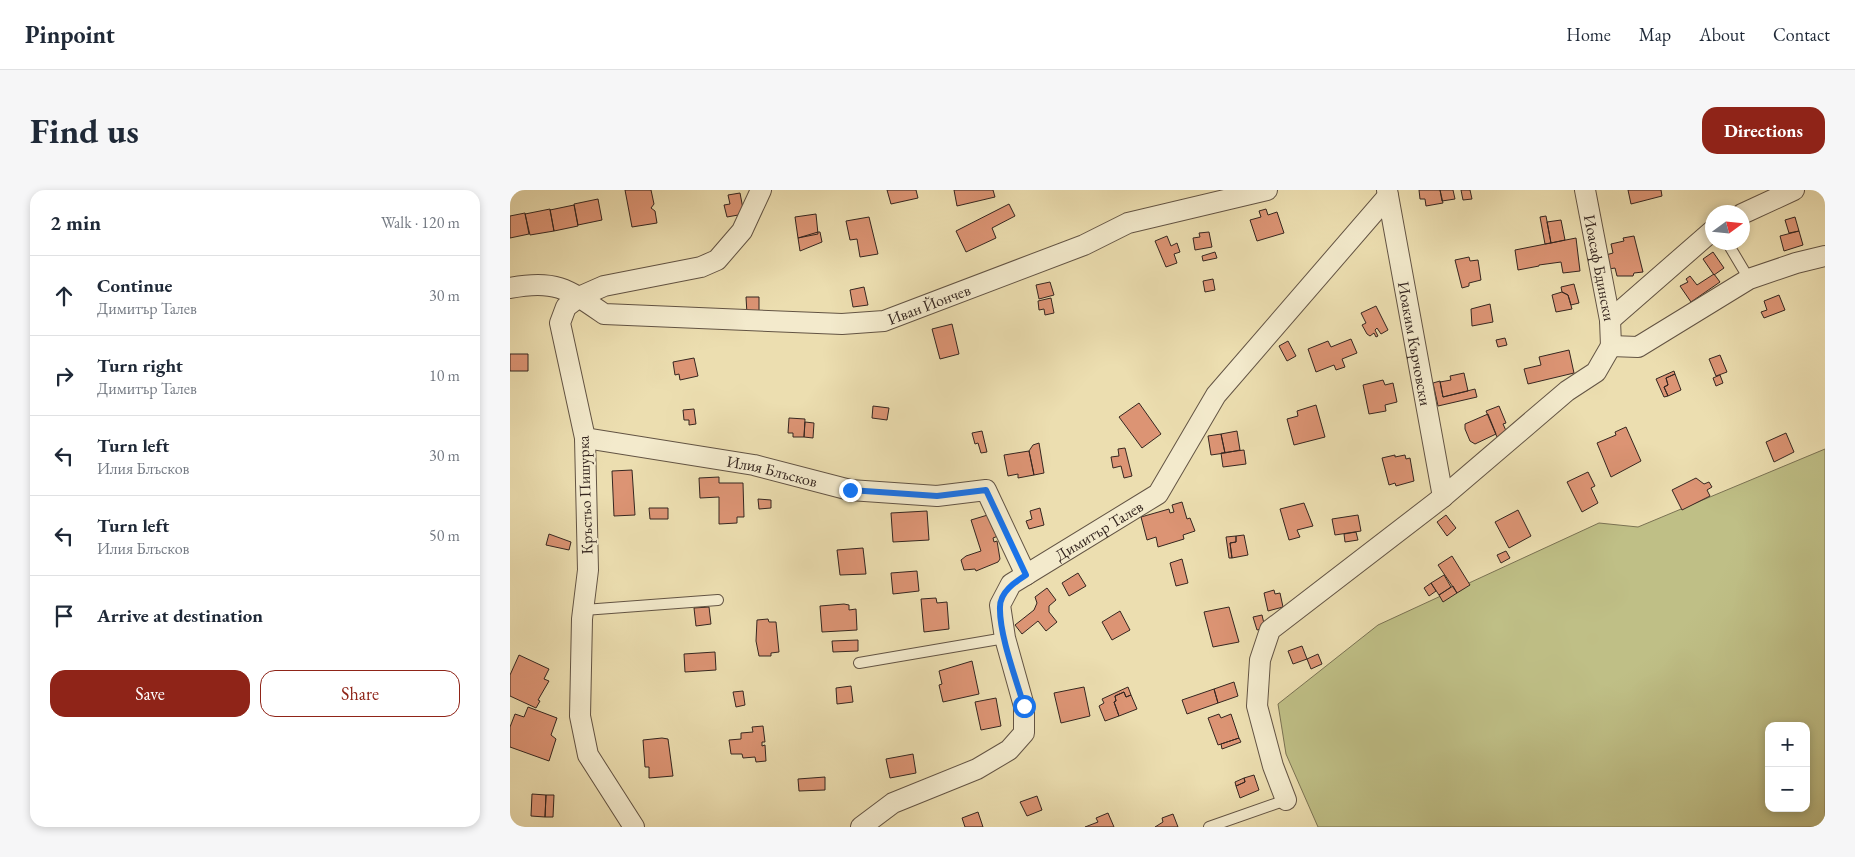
<!DOCTYPE html>
<meta charset="utf-8">
<style>
body{margin:0;font-family:"EB Garamond",serif;background:#f6f6f7;color:#1f2937}
.controls{position:absolute;right:15px;bottom:15px;display:grid;overflow:hidden;border-radius:10px;box-shadow:0 2px 8px #0003}
.controls button{width:45px;height:45px;display:grid;place-items:center;padding:0;border:0;border-bottom:1px solid #e0e1e3;background:#fff;color:#1f2937;font:25px sans-serif}
.compass{position:absolute;left:1195px;top:15px;width:45px;height:45px;border-radius:50%;background:#fff;box-shadow:0 2px 8px #0003;rotate:75deg}
.stop{position:absolute;width:15px;height:15px;margin:-11px;border:4px solid #1a73e8;border-radius:50%;background:#fff}
.stop.end{background:#1a73e8;border-color:#fff;box-shadow:0 1px 5px #0008}
.list{margin:0;padding:0;list-style:none}
h2{display:flex;justify-content:space-between;align-items:center;height:65px;margin:0;padding:0 20px;font-size:21px}
h2 small{font-size:16px;font-weight:400;color:#747a83}
.list li{display:grid;grid-template-columns:32px 1fr auto;gap:15px;align-items:center;box-sizing:border-box;height:80px;padding:0 20px;border-top:1px solid #e0e1e3}
.list b{display:block;font-size:19px;white-space:nowrap}
.list p{margin:0;font-size:16px;white-space:nowrap;color:#747a83}
.list em{font-size:16px;font-style:normal;color:#747a83}
.actions{display:flex;gap:10px;padding:15px 20px}
.actions a{flex:1;padding:11px 0;border:1px solid #8f2418;border-radius:15px;text-align:center;font-size:18px;color:#8f2418}
.actions .main{background:#8f2418;color:#fff}
.icon{flex:none;width:28px;height:28px;fill:none;stroke:currentColor;stroke-width:2;stroke-linecap:round;stroke-linejoin:round}
.map{position:relative;flex:none;width:1315px;height:637px;overflow:hidden;border-radius:15px}
header{display:flex;align-items:center;gap:30px;box-sizing:border-box;height:70px;padding:0 25px;background:#fff;border-bottom:1px solid #e0e1e3}
header strong{font-size:24px}
nav{display:flex;gap:28px;margin-inline-start:auto;font-size:18px}
.intro{display:flex;align-items:center;justify-content:space-between;box-sizing:border-box;height:120px;padding:0 30px}
h1{margin:0;font-size:35px}
.button{padding:12px 22px;border-radius:15px;background:#8f2418;color:#fff;font-size:18px;font-weight:700}
main{display:flex;gap:30px;padding:0 30px}
aside{flex:1;background:#fff;border-radius:15px;box-shadow:0 2px 8px #0003}
.map>svg:first-child{display:block}
.green{fill:#bfbf86;stroke:#7a7253;fill-rule:evenodd}
.building{fill:#dc9474;stroke:#352620}
.lines{fill:none;stroke-linecap:round;stroke-linejoin:round}
.lane-casing{stroke:#635444;stroke-width:12}
.street-casing{stroke:#635444;stroke-width:22}
.lane{stroke:#f3eacc;stroke-width:10}
.street{stroke:#f3eacc;stroke-width:20}
.route{stroke:#1a73e8;stroke-width:6}
.labels{text-anchor:middle;dominant-baseline:central;stroke-width:4;stroke-linejoin:round;paint-order:stroke}
.street-label{font-size:16px;fill:#352620;stroke:#f3eacc}
</style>
<header>
<strong>Pinpoint</strong>
<nav><a>Home</a><a>Map</a><a>About</a><a>Contact</a></nav>
</header>
<div class="intro"><h1>Find us</h1><a class="button">Directions</a></div>
<main>
<aside>
<h2>2 min<small>Walk · 120 m</small></h2>
<ul class="list">
<li><svg class="icon" aria-label="ahead" viewBox="0 0 24 24"><path d="M12 20V5M6 11l6-6 6 6"/></svg><div><b>Continue</b><p>Димитър Талев</p></div><em>30 m</em></li>
<li><svg class="icon" aria-label="right" viewBox="0 0 24 24"><path d="M7 20v-9h11M14 6l5 5-5 5"/></svg><div><b>Turn right</b><p>Димитър Талев</p></div><em>10 m</em></li>
<li><svg class="icon" aria-label="left" viewBox="0 0 24 24"><path d="M17 20v-9H6M10 6l-5 5 5 5"/></svg><div><b>Turn left</b><p>Илия Блъсков</p></div><em>30 m</em></li>
<li><svg class="icon" aria-label="left" viewBox="0 0 24 24"><path d="M17 20v-9H6M10 6l-5 5 5 5"/></svg><div><b>Turn left</b><p>Илия Блъсков</p></div><em>50 m</em></li>
<li><svg class="icon" aria-label="arrive" viewBox="0 0 24 24"><path d="M6 21V4h12l-3 4 3 4H6"/></svg><div><b>Arrive at destination</b></div></li>
</ul>
<div class="actions"><a class="main">Save</a><a>Share</a></div>
</aside>
<div class="map">
<svg width="1315" height="637" viewBox="0 0 1315 637">
<rect width="100%" height="100%" fill="#ecdeb0"/>
<filter id="stains"><feTurbulence type="fractalNoise" baseFrequency=".004" numOctaves="4"/><feColorMatrix values="0 0 0 0 .2 0 0 0 0 .09 0 0 0 0 .02 0 0 0 .5 -.17"/></filter>
<radialGradient id="worn" r=".72"><stop offset=".6" stop-color="#630" stop-opacity="0"/><stop offset="1" stop-color="#630" stop-opacity=".3"/></radialGradient>
<path class="green" d="M1315 259V637H808L776 564 768 514 868 435 1089 333 1128 337ZM1259 536H1296V618H1259Z"/>
<path class="building" d="M115 0H141L144 14 141 18 145 21 147 33 122 37Z
M377 0H406L408 8 381 14Z
M444 0H483L485 7 447 16Z
M909 0H930L933 13 916 16 915 9H910Z
M930 0H943L945 9 932 11Z
M951 0H960L962 9 953 10Z
M1118 0H1151L1152 6 1121 14Z
M230 3 234 24 217 27 214 15 220 14 218 5Z
M88 9 92 30 68 35 64 14Z
M499 14 505 26 482 38 486 48 456 62 446 41Z
M64 15 68 36 44 41 40 20Z
M40 19 44 41 20 45 15 24Z
M756 19 758 25 767 22 774 43 747 51 740 30 751 27 749 21Z
M15 23 19 44 0 48V26Z
M306 24 308 44 288 48 285 27Z
M1036 26 1041 53 1035 54 1030 27Z
M359 27 368 64 350 67 347 49 340 50 336 31Z
M1285 27 1289 41 1279 43 1275 30Z
M1051 30 1055 50 1041 53 1037 32Z
M1289 41 1293 55 1274 61 1270 46Z
M308 42H310L312 52 290 61 288 48Z
M699 42 702 57 685 60 683 48 690 47 689 43Z
M657 46 661 56 667 53 670 62 664 64 667 73 656 77 645 51Z
M1124 46 1133 82 1124 83 1123 86H1107L1105 78 1099 79 1096 65 1103 63 1101 54 1114 51 1113 48Z
M1066 48 1070 81 1053 83 1051 72 1029 75V76L1008 80 1005 60Z
M705 62 707 68 693 71 692 66Z
M1203 62 1214 78 1204 85 1193 69Z
M959 67 960 71 968 70 971 90 959 93V96L952 98 945 70Z
M1204 84 1210 92 1181 112 1170 96 1178 92 1176 89 1180 86 1187 95Z
M703 89 705 100 695 102 693 91Z
M540 92 544 105 529 109 526 95Z
M1064 94 1069 113 1061 115 1058 105 1052 102 1051 97Z
M354 97 358 115 343 117 340 100Z
M1052 102 1058 105 1062 119 1046 122 1042 105Z
M1269 105 1275 120 1254 128 1251 122 1257 120 1254 111Z
M236 107H249V124H237Z
M541 108 544 123 535 125 534 119 529 120 528 111Z
M980 114 983 132 962 136 961 119Z
M866 116 878 140 871 144 867 138 865 140 868 146 866 147 864 143 860 146 857 144 852 135 856 133 851 123Z
M442 134 449 164 430 169 422 139Z
M995 148 997 155 988 157 986 150Z
M841 149 847 163 832 169 835 177 826 180 824 175 806 182 798 159 818 151 821 157Z
M778 151 786 166 777 171 769 156Z
M1059 160 1064 183 1018 194 1014 179 1031 175 1029 167Z
M0 164H18V181H0Z
M1210 165 1217 182 1206 186 1199 169Z
M184 168 188 186 170 190 169 184 165 185 163 172Z
M1164 181 1165 184 1156 188 1158 195 1154 197 1158 206 1154 207 1146 189Z
M954 183 958 201 933 207 930 192 941 190 940 186Z
M1165 184 1171 200 1158 206 1154 197 1158 195 1156 188Z
M1210 185 1213 193 1206 196 1203 188Z
M873 190 875 195 883 193 887 212 875 215 876 221 859 224 853 195Z
M930 191 933 207 965 199 967 207 928 216 923 193Z
M629 213 651 244 632 258 609 227Z
M806 215 815 247 784 255 777 229 788 226 787 221Z
M363 216 379 218 377 230 362 228Z
M989 216 996 233 993 234 997 243 987 247 976 221Z
M184 219 186 234 179 235V230H174L173 220Z
M978 224 986 244 965 254 960 251 955 239V234Z
M279 228 295 229 294 247H283V243H278Z
M295 232 304 233 303 248 294 247Z
M1116 237 1131 271 1101 287 1087 253 1106 245 1105 242Z
M472 241 477 262 471 263 468 253 465 254 462 243Z
M727 241 730 260 715 263 711 244Z
M1276 243 1284 262 1264 272 1256 252Z
M711 244 715 263 701 265 698 246Z
M529 253 534 283 524 285 519 261 523 255Z
M615 258 622 286 614 288 611 276 603 278 601 267 609 266 608 259Z
M734 260 736 274 713 277 711 263Z
M519 261 524 285 508 288V284L498 286 494 265Z
M885 265V267L895 265 896 269 900 268 904 291 886 296 885 293 879 295 872 268Z
M122 280 125 325 104 326 102 281Z
M1078 282 1085 296 1081 298 1088 313 1072 322 1057 292Z
M209 287V293H233L234 327H227V333L209 334V307L190 308 189 288Z
M1186 288 1194 294 1199 292 1202 297 1197 300 1200 306 1172 320 1162 300Z
M248 309 261 310V318L249 319Z
M672 312 677 329 680 328 685 341 673 345 674 349 648 357 646 347 637 350 631 327 659 319 660 323 664 322 662 315Z
M794 313 803 336 787 340 790 347 779 350 770 319Z
M139 318H158V329H140Z
M530 318 534 335 519 339 516 331 522 329 520 321Z
M1008 320 1021 346 999 358 985 332Z
M417 321 419 350 383 352 381 323Z
M481 324 488 346 483 348 484 352 487 351 490 369 488 372 466 381 465 379 454 380 451 370 456 366 471 361 461 330Z
M848 325 851 341 825 345 822 329Z
M936 325 946 338 937 346 927 332Z
M846 342 848 350 835 352 834 344Z
M39 344 61 352 59 360 36 355Z
M734 345 738 365 722 368 720 353 726 352V346Z
M726 346V352L720 353 722 368H719L716 347Z
M353 358 356 384 330 385 327 360Z
M996 361 1000 368 991 373 987 365Z
M942 366 960 395 947 403 928 375Z
M672 369 678 393 666 396 660 373Z
M407 381 409 401 383 404 381 383Z
M568 383 576 396 559 406 552 393Z
M934 385 941 397 929 405 921 393Z
M921 393 926 401 919 406 914 398Z
M943 396 947 403 933 412 929 405Z
M537 398 546 410 539 416V422L547 432 536 441 528 431 512 444 505 435 524 420 527 413 525 407Z
M764 400 765 404 770 403 773 417 758 421 754 403Z
M426 408 427 413 437 412 439 439 414 442 411 409Z
M334 414 339 415V420L346 419 347 440 312 442 310 416Z
M199 417 201 434 186 436 184 418Z
M719 417 729 452 703 457 694 422Z
M610 421 620 440 602 450 592 432Z
M752 425 755 438 747 440 743 427Z
M258 429 259 432H266L269 462 261 463V466H249L246 451 247 430Z
M348 450V461L323 462 322 451Z
M792 456 797 469 783 474 778 461Z
M205 462 206 480 175 482 174 464Z
M808 464 812 474 801 479 797 469Z
M9 465 39 479 34 489 39 491 28 510 30 511 26 518 0 506V485Z
M462 471 469 504 433 512 429 495 432 494 429 481Z
M724 492 728 506 708 513 704 499Z
M341 496 343 512 327 514 326 498Z
M574 497 580 526 551 533 544 503Z
M618 497 621 505 616 507 614 502 605 506 606 511 604 512 609 526 595 531 589 516 594 513 592 509Z
M704 499 708 513 677 524 672 510Z
M233 501 235 515 226 517 223 502Z
M614 502 616 507 621 505 627 519 609 526 604 512 606 511 605 506Z
M486 508 491 536 471 540 465 512Z
M18 517 47 528 41 545 46 549 39 571 0 557V537L5 524 14 527Z
M709 524 711 528 721 524 729 548 708 555 698 528Z
M253 536 255 552H252V556L255 555 256 571 246 572 245 567 233 568 232 564H221L219 550 231 549V543L243 542 242 537Z
M152 548 158 549 163 586 139 588V577H135L133 550Z
M729 548 731 552 712 559 711 554Z
M403 564 406 583 380 588 376 569Z
M744 585 749 600 730 608 726 596 735 592 734 588Z
M315 587V600L289 601 288 589Z
M734 588 735 592 726 596 725 592Z
M22 604 36 605 35 627 21 626Z
M36 605H44L43 627H35Z
M527 606 532 620 517 626 510 612Z
M468 622 473 637H455L452 628Z
M598 623 604 637H575L588 632 586 628Z
M663 624 668 637H645L653 632 652 628Z"/>
<g class="lines">
<g class="lane-casing">
<path id="lane" d="M1217 52 1239 89
M74 420 208 410
M349 473 495 448
M699 637 776 610"/>
</g>
<g class="street-casing">
<g id="street">
<path id="s1" d="M877 0 933 307"/>
<path id="s2" d="M1075 0 1100 130 1101 156"/>
<path d="M1232 24 1284 0"/>
<path id="s3" d="M0 98C45 89 58 99 94 124L332 134 374 131 574 55 618 33 757 0"/>
<path d="M1100 130 1202 41"/>
<path d="M1101 156 1128 157 1239 89 1286 73 1315 66"/>
<path id="s4" d="M75 248 244 275 340 300 427 306 476 300 516 385"/>
<path d="M776 610 763 576 747 516 750 470 760 440 933 307 1057 201 1086 182 1101 156"/>
<path d="M124 637 78 565 70 526 72 429 78 380 75 248 50 133 56 117 69 107 94 96 191 77 207 70 232 41 251 0"/>
<path id="s5" d="M351 637 383 613 467 579 499 560 514 543V516L495 448 490 415 501 394 648 304 706 205 878 6"/>
</g>
</g>
<use href="#lane" class="lane"/>
<use href="#street" class="street"/>
</g>
<g class="lines">
<path class="route" d="M340 300 427 306 476 300 516 385C505 392 490 402 490 417 489 444 506 489 514 516"/>
</g>
<g class="labels">
<g class="street-label">
<text stroke="none"><textPath href="#s2" startOffset="79">Иоасаф Бдински</textPath></text>
<text stroke="none"><textPath href="#s3" startOffset="430">Иван Йончев</textPath></text>
<text stroke="none"><textPath href="#s1" startOffset="156">Иоаким Кърчовски</textPath></text>
<text stroke="none"><textPath href="#s4" startOffset="190">Илия Блъсков</textPath></text>
<text transform="translate(75 305) rotate(-92)">Кръстьо Пишурка</text>
<text stroke="none"><textPath href="#s5" startOffset="448">Димитър Талев</textPath></text>
</g>
</g>
<rect width="100%" height="100%" filter="url(#stains)"/>
<rect width="100%" height="100%" fill="url(#worn)"/>
</svg>
<div class="controls">
<button>+</button>
<button>−</button>
</div>
<svg class="compass" viewBox="-18 -18 36 36"><path d="M0-13l5 13h-10z" fill="#e53935"/><path d="M0 13l5-13h-10z" fill="#747a83"/></svg>
<div class="stop" style="left:514px;top:516px"></div>
<div class="stop end" style="left:340px;top:300px"></div>
</div>
</main>
